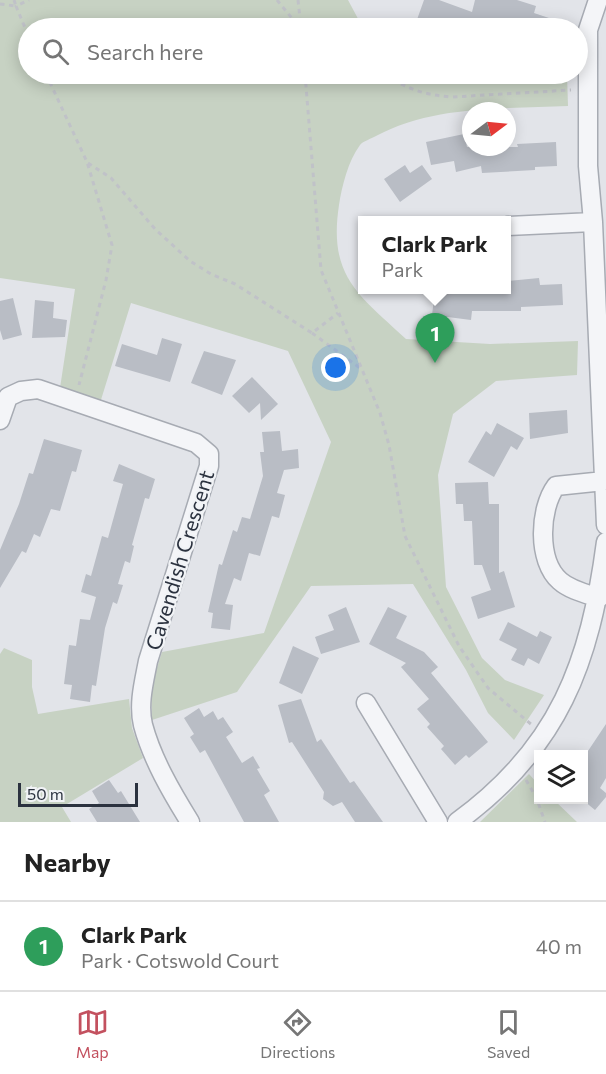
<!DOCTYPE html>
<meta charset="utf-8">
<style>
body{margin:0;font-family:Commissioner,sans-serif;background:#f2f2f2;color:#222}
.controls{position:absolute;right:18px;bottom:18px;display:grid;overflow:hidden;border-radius:0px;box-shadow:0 3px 15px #0003}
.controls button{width:54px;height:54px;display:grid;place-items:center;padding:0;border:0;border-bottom:2px solid #e0e0e0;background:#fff;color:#222;font:30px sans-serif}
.compass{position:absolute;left:462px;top:102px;width:54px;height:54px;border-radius:50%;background:#fff;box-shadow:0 3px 15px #0003;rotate:74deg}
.scale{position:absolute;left:18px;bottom:15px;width:120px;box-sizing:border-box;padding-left:6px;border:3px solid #2b323f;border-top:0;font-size:16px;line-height:21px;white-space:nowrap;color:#2b323f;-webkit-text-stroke:4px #f1f3f6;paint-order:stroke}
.you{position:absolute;left:336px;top:368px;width:21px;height:21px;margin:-15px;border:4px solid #fff;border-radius:50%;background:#1a73e8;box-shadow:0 0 0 9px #1a73e833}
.badge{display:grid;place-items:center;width:39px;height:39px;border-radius:50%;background:#c3515f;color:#fff;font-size:20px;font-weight:700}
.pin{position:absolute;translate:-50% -50px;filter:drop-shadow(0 2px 3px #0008)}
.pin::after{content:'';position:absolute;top:32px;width:21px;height:18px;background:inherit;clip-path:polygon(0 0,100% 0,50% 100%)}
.popup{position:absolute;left:358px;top:216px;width:153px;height:78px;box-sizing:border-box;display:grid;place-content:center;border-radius:0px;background:#fff;filter:drop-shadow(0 2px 4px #0005);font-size:20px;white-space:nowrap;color:#767676}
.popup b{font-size:22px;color:#222}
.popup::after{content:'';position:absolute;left:50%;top:100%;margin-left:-12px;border:12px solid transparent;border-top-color:#fff}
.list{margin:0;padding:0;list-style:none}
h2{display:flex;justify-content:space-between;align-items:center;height:78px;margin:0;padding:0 24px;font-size:26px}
h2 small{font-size:20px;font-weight:400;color:#767676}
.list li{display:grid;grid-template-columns:39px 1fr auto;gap:18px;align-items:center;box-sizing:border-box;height:90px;padding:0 24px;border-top:2px solid #e0e0e0}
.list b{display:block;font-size:22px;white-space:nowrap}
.list p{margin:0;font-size:20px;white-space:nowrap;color:#767676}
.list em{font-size:20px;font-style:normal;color:#767676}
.icon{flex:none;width:33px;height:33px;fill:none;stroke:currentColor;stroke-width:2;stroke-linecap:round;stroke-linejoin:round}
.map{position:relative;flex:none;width:606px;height:822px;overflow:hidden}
.search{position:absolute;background:#fff;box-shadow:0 3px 15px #0003;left:18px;right:18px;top:18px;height:66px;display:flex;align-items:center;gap:15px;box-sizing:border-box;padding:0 21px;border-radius:33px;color:#767676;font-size:22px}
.sheet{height:168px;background:#fff}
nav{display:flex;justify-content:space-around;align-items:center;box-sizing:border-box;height:84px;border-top:2px solid #e0e0e0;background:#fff;font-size:16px;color:#767676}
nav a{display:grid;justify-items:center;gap:3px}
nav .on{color:#c3515f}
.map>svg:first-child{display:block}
.green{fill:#c7d2c3}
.building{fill:#b9bdc5}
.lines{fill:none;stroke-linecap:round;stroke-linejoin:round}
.minor-casing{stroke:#a7abb3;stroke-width:21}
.path{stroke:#c0c2c8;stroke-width:3;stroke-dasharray:4.5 4.5;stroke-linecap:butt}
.minor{stroke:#f4f5f8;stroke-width:18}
.labels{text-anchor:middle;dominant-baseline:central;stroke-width:4.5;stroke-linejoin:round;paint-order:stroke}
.street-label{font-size:21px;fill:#2b323f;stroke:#f1f3f6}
</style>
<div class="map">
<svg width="606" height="822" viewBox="0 0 606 822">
<rect width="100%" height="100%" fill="#e2e4e9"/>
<path class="green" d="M0 0H348L363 28H28V74H429L435 76 567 74 568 106C504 109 433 105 376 136 371 139 363 141 360 145 348 161 342 186 339 205 328 277 359 295 406 339L490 344 578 341 577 375 496 381 453 414 438 475 446 587 482 658 505 680 544 695 514 740 488 713 466 670 413 584 311 586 237 692 152 720 151 686 162 652 264 633 331 442 288 351 131 303 100 403 60 388 75 289 0 278Z
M4 648 32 660V687L38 714 129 699 132 728 143 758 62 807 71 822H0V654Z
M529 774 538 784V800H554L577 822H480Z"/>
<path class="building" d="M424 0H439L472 12 475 0H517L536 6 534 13 573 26V28H518L494 20 491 28H480L457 22 455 28H414Z
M464 134 467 147H518L517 144 556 142 557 166 535 167V170L482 173 481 166 456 172 454 161 431 165 426 142Z
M405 165 410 173 422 165 432 179 400 202 384 179Z
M539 278 540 285 562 284 563 305 521 307V311H472L471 320 432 315 435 291 458 294V290H507V281Z
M13 298 22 335 3 340 0 330V301Z
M35 300 54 302 53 318 67 320 65 337 32 338Z
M162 338 182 344 170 382 115 366 122 344 157 355Z
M204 351 236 360 222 395 191 383Z
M252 377 278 404 261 420 260 403 249 413 232 396Z
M567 410 568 433 530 439 529 413Z
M497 423 524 438 517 450 511 446 494 477 468 462 486 431 491 435Z
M280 431 282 451 298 449 299 468 284 470 277 493 285 495 279 518 272 516 260 556 249 553 241 581 234 578 225 604 233 605 230 630 211 628 213 613 208 612 219 564 222 565 233 530 237 532 242 517 250 519 263 476 260 452H264L262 432Z
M44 439 82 450 76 472 72 471 60 511 51 509 40 537 34 534 26 553 22 551 0 588V550L19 504 29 473 33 474Z
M119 464 155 479 149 499 145 498 132 545 134 546 130 563 125 561 118 584 123 585 117 604 113 602 105 628 96 686 92 685 90 702 70 699 72 685 64 684 69 645 76 646 80 619 90 620 96 597 81 592 86 574 91 576 102 536 108 538 123 484 113 481Z
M488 482 489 504H499V573L504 571 515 607 478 619 471 597 491 590 482 565H474L472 521H464L463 504H456L455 483Z
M346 607 360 642 321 654 315 637 334 630 328 615Z
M388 607 407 616 396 638 424 652 438 667 431 673 488 742 469 758 466 755 455 765 441 749 444 746 427 727 430 724 417 709 429 699 401 667 406 663 369 644Z
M508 622 537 637 540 631 552 637 539 664 528 658 524 666 511 660 517 649 499 640Z
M293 646 319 658 302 694 279 683Z
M301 699 317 742 321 739 342 771 350 783 354 781 383 822H355L342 802 333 806 323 799 324 792 292 742 289 743 278 705Z
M199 708 204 717 213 711 218 720 223 717 233 732 226 737 242 763 253 756 260 768 257 769 270 791 264 795 279 822H244L205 750 200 753 190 737 194 734 184 718Z
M606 724V778L600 788 606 793V797L595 810 584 801V757Z
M109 780 118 793 121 791 140 822H97L89 809 99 803 92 791Z"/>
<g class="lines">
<g class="minor-casing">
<path id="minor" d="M598 0 588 30V166L593 222 606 525
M507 226 593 222
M0 420 8 397 21 391 38 389 196 443 209 454V466L148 661C144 682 138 704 143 725 152 759 172 793 190 822
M599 598C587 594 570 590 560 581 537 561 539 509 556 486L604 481
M366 703 438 822
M457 822C559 748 590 663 606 542"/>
</g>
<path class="path" d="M277 0 300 28
M298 0 301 28
M0 4 16 6 14 0
M28 35 16 6 29 0
M46 74 87 162 112 245 106 280 79 385
M305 74 321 270 380 413 389 445 405 536 459 646 488 688 532 725
M386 74C407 90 426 95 452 97L571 90
M88 163 111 178 155 229 190 261 211 274 235 284 312 333 338 313
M312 333 360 368
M526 780 536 797 545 822"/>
<use href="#minor" class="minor"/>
</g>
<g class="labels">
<g class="street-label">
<text transform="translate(179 560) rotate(-73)">Cavendish Crescent</text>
</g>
</g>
</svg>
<div class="controls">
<button><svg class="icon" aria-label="layers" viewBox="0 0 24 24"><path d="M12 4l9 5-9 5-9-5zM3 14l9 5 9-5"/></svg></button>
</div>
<svg class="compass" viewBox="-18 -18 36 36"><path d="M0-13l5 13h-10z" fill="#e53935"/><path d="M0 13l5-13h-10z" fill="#767676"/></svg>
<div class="scale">50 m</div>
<div class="you"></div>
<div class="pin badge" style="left:435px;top:363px;background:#2e9e5b">1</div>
<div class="popup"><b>Clark Park</b>Park</div>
<div class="search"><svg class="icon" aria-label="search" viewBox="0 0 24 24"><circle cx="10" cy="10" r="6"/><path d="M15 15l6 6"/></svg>Search here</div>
</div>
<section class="sheet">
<h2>Nearby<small></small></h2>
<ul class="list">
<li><span class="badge" style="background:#2e9e5b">1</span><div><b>Clark Park</b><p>Park · Cotswold Court</p></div><em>40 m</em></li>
</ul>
</section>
<nav>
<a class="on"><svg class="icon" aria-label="map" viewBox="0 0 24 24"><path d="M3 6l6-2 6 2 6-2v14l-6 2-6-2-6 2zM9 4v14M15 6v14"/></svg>Map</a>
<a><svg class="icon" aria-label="directions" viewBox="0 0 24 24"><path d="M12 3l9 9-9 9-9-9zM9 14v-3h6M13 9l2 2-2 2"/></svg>Directions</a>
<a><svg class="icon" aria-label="saved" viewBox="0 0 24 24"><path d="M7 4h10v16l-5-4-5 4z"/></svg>Saved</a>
</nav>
